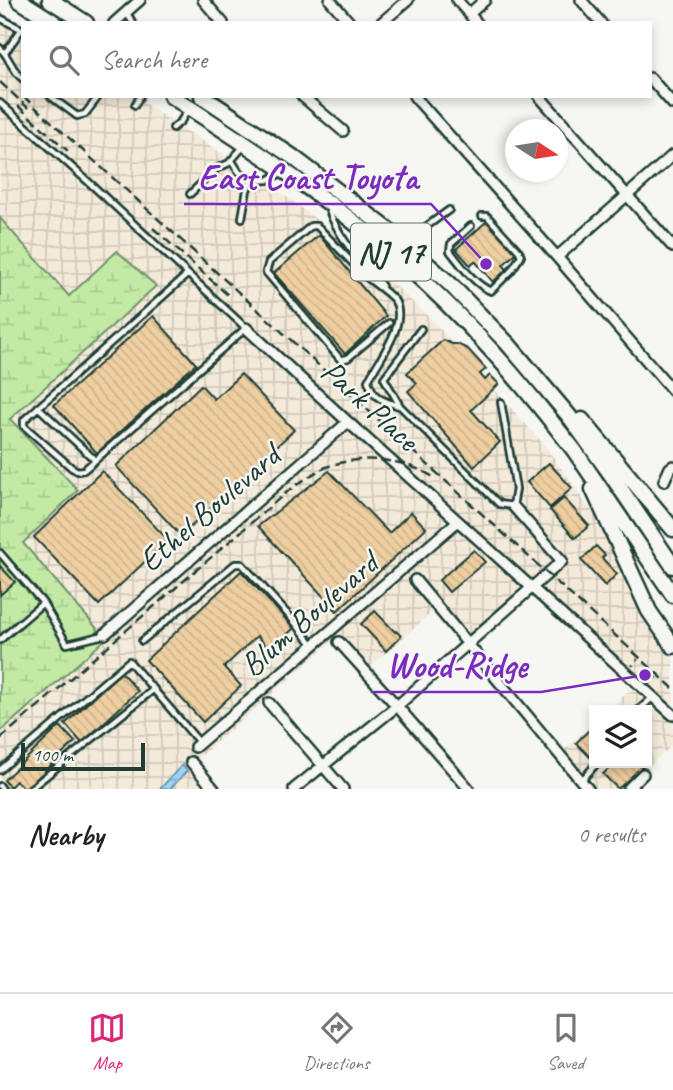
<!DOCTYPE html>
<style>
body{margin:0;font-family:Caveat,sans-serif;background:#f2f2f2;color:#222}
.controls{position:absolute;right:21px;bottom:21px;display:grid;overflow:hidden;border-radius:0px;box-shadow:0 4px 10px #0003}
.controls button{width:63px;height:63px;display:grid;place-items:center;padding:0;border:0;border-bottom:2px solid #e0e0e0;background:#fff;color:#222;font:35px sans-serif}
.compass{position:absolute;left:505px;top:119px;width:63px;height:63px;border-radius:50%;background:#fff;box-shadow:0 4px 10px #0003;rotate:102deg}
.scale{position:absolute;left:21px;bottom:18px;width:124px;box-sizing:border-box;padding-left:7px;border:4px solid #1f3d34;border-top:0;font-size:19px;line-height:24px;white-space:nowrap;color:#1f3d34;-webkit-text-stroke:5px #f6f6f2;paint-order:stroke}
.list{margin:0;padding:0;list-style:none}
h2{display:flex;justify-content:space-between;align-items:center;height:91px;margin:0;padding:0 28px;font-size:30px}
h2 small{font-size:23px;font-weight:400;color:#767676}
.icon{flex:none;width:38px;height:38px;fill:none;stroke:currentColor;stroke-width:2;stroke-linecap:round;stroke-linejoin:round}
.map{position:relative;flex:none;width:673px;height:789px;overflow:hidden}
.search{position:absolute;background:#fff;box-shadow:0 4px 10px #0003;left:21px;right:21px;top:21px;height:77px;display:flex;align-items:center;gap:18px;box-sizing:border-box;padding:0 24px;border-radius:0px;color:#767676;font-size:26px}
.sheet{height:203px;background:#fff}
nav{display:flex;justify-content:space-around;align-items:center;box-sizing:border-box;height:98px;border-top:2px solid #e0e0e0;background:#fff;font-size:19px;color:#767676}
nav a{display:grid;justify-items:center;gap:4px}
nav .on{color:#db2777}
.map>svg:first-child{display:block}
.industrial{fill:url(#industrial-grid)}
.wetland{fill:url(#wetland-marsh);stroke:#70946c;stroke-width:2}
.water{fill:url(#water-ripples);stroke:#6c98ad;stroke-width:2}
.building{fill:url(#building-back-hatch);stroke:#1f3d34;stroke-width:2}
.lines{fill:none;stroke-linecap:round;stroke-linejoin:round}
.service-casing{stroke:#1f3d34;stroke-width:10}
.minor-casing{stroke:#1f3d34;stroke-width:14}
.trunk-casing{stroke:#1f3d34;stroke-width:19}
.path{stroke:#1f3d34;stroke-width:2;stroke-dasharray:2 5;stroke-linecap:butt}
.service{stroke:#f6f6f2;stroke-width:4.5}
.minor{stroke:#f6f6f2;stroke-width:9}
.trunk{stroke:#f6f6f2;stroke-width:14}
.rail{stroke:#1f3d34;stroke-width:2.5;stroke-dasharray:10 5;stroke-linecap:butt}
.labels{text-anchor:middle;dominant-baseline:central;stroke-width:5;stroke-linejoin:round;paint-order:stroke}
.shield{fill:#f6f6f2;stroke:#60746d;stroke-width:2}
.shield-label{font-size:32px;font-weight:bold;fill:#1f3d34}
.street-label{font-size:33px;fill:#1f3d34;stroke:#f6f6f2}
.leader{fill:none;stroke:#7b2cbf;stroke-width:2.5}
.callout-dot{fill:#7b2cbf;stroke:#f6f6f2;stroke-width:2.5}
.callout-label{font-size:35px;text-anchor:middle;font-weight:bold;fill:#7b2cbf;stroke:#f6f6f2;stroke-width:5;stroke-linejoin:round;paint-order:stroke}
</style>
<div class="map">
<svg width="673" height="789" viewBox="0 0 673 789">
<defs>
<pattern id="industrial-grid" width="8" height="8" patternUnits="userSpaceOnUse" patternTransform="scale(1.75)"><rect width="8" height="8" fill="#f4eada"/><path d="M0 4h8M4 0v8" fill="none" stroke="#d1cabc"/></pattern>
<pattern id="wetland-marsh" width="20" height="14" patternUnits="userSpaceOnUse" patternTransform="scale(1.75)"><rect width="20" height="14" fill="#c2eaa5"/><path d="M1 5h8M5 5V1M11 12h8M15 12V8" fill="none" stroke="#a6ca8f"/></pattern>
<pattern id="water-ripples" width="26" height="14" patternUnits="userSpaceOnUse" patternTransform="scale(1.75)"><rect width="26" height="14" fill="#a0d4fe"/><path d="M2 4q2-2 4 0t4 0M15 11q2-2 4 0t4 0" fill="none" stroke="#89b7da"/></pattern>
<pattern id="building-back-hatch" width="6" height="6" patternUnits="userSpaceOnUse" patternTransform="scale(1.75)"><rect width="6" height="6" fill="#efcfa1"/><path d="M-1 5l2 2M0 0l6 6M5-1l2 2" fill="none" stroke="#ccb38b"/></pattern>
</defs>
<rect width="100%" height="100%" fill="#f6f6f2"/>
<filter id="ink" filterUnits="userSpaceOnUse"><feTurbulence type="fractalNoise" baseFrequency=".0143" numOctaves="2"/><feDisplacementMap in="SourceGraphic" scale="14" xChannelSelector="R" yChannelSelector="G"/><feConvolveMatrix kernelMatrix="1 2 1 2 8 2 1 2 1" color-interpolation-filters="sRGB"/></filter>
<g filter="url(#ink)">
<path class="industrial" d="M0 11 23 26V96H133L268 183 357 250 433 321 546 447 595 516 673 650V744L625 789H589L560 754 594 723V763H647V710H608L636 684 533 588 468 644 437 608 364 672 333 640 193 763 215 789H0V733L106 639 24 543 79 490 11 419 157 286 117 251 69 296 0 217Z"/>
<path class="wetland" d="M0 218 69 296 117 251 156 286 10 419 78 490 23 543 106 639 0 732Z"/>
<path class="water" d="M182 765 187 771 170 789H160Z"/>
<path class="building" d="M488 220 516 253 503 265 507 269 493 282 475 261 470 265 456 249Z
M319 235 386 316 345 354 274 273Z
M153 316 196 364 97 453 54 405Z
M443 340 452 344H457L468 349 486 369 480 374 485 380 490 375 499 384 471 410 500 442 474 467 408 391 417 383 407 373Z
M241 374 294 430 181 536 116 466 201 385 214 399Z
M549 463 572 488 550 508 527 482Z
M102 471 168 540 99 605 34 537Z
M329 471 389 533 411 512 426 528 337 611 258 526Z
M564 498 589 526 575 538 550 510Z
M596 546 605 555 602 558 617 574 605 586 581 560Z
M474 550 485 562 449 592 439 580Z
M0 566 15 582 0 595Z
M241 571 294 628 270 651 257 636 224 667 241 686 203 722 146 660Z
M375 611 395 632 396 631 401 636 386 651 361 624Z
M121 672 138 691 82 743 65 724Z
M594 725V755L591 758 576 743Z
M60 726 75 742 26 789 16 781 10 787 4 780Z
M615 763H646L618 789 603 774Z"/>
<g class="lines">
<g class="service-casing">
<path id="service" d="M126 12 133 23
M0 18 23 30
M0 48C11 59 11 70 23 79
M5 53 21 30
M50 96 77 116 85 114 99 96
M0 103 93 186 246 328 84 470 78 471 72 468 24 426V420L188 274
M135 105 140 96
M173 128 181 121 188 110
M232 161 239 172 252 181
M190 194 216 169 229 163 243 147
M328 207C334 228 349 248 363 265 369 272 376 278 382 286
M242 218 247 190 251 181 268 180 281 173
M471 226 451 244 450 251C461 265 475 285 491 291L511 271 521 256 519 251 487 216H482
M405 242 449 210
M387 293 364 275 317 226H311L269 262 266 272 341 360 348 358 389 323
M387 293C390 296 393 298 395 301 408 325 378 360 368 381 375 400 382 400 399 406
M421 329 384 378 400 406 499 504 513 506 516 489 501 402
M38 407 95 460
M0 553 43 603
M0 640 43 603 67 644 104 635
M142 641 235 564H242L293 620 313 645
M639 710 653 697
M0 770 129 661 199 742
M582 780 597 763
M0 786 2 789
M30 789 154 689"/>
</g>
<g class="minor-casing">
<path id="minor" d="M203 0 223 23
M330 0 350 23
M457 0 477 23
M581 0 601 23
M469 14 485 0
M114 23 140 0
M381 23 408 0
M650 78 673 104
M302 96 343 131
M414 96 557 257 673 391
M539 96 673 247
M557 257 673 155
M246 328 348 422 673 715
M664 481 670 468 673 466
M415 580 588 789
M105 634 348 422
M339 642 397 706 469 789
M269 703 343 789
M195 747 458 521
M191 762 214 789
M294 789 397 706 562 561 513 506
M628 789 643 774"/>
</g>
<g class="trunk-casing">
<path id="trunk" d="M19 0 55 23
M50 0 86 23
M171 96C251 147 330 199 401 261 466 317 522 383 574 450L673 595
M202 96 293 157 386 228 450 284 508 344 569 416 612 476 673 566
M582 420 673 529
M593 489 649 611 673 646"/>
</g>
<path class="path" d="M632 666 638 659
M650 683 657 676"/>
<use href="#service" class="service"/>
<use href="#minor" class="minor"/>
<use href="#trunk" class="trunk"/>
<path class="rail" d="M0 82 28 108
M23 96 673 688
M18 106 68 151
M153 228 229 296
M0 739 287 492C301 482 314 472 329 466 364 454 405 459 435 478"/>
</g>
</g>
<g class="labels">
<rect class="shield" x="351" y="223.5" width="80" height="57" rx="5"/>
<g class="shield-label">
<text x="391" y="252">NJ 17</text>
</g>
<g class="street-label">
<text transform="translate(370 405) rotate(42)">Park Place</text>
<text transform="translate(209 508) rotate(-41)">Ethel Boulevard</text>
<text transform="translate(309 614) rotate(-41)">Blum Boulevard</text>
</g>
</g>
<path class="leader" d="M486 264L431 204H184M645 675L541 692H373"/>
<g class="callout-dot">
<circle cx="486" cy="264" r="7"/>
<circle cx="645" cy="675" r="7"/>
</g>
<g class="callout-label">
<text x="308" y="189">East Coast Toyota</text>
<text x="457" y="677">Wood-Ridge</text>
</g>
</svg>
<div class="controls">
<button><svg class="icon" aria-label="layers" viewBox="0 0 24 24"><path d="M12 4l9 5-9 5-9-5zM3 14l9 5 9-5"/></svg></button>
</div>
<svg class="compass" viewBox="-18 -18 36 36"><path d="M0-13l5 13h-10z" fill="#e53935"/><path d="M0 13l5-13h-10z" fill="#767676"/></svg>
<div class="scale">100 m</div>
<div class="search"><svg class="icon" aria-label="search" viewBox="0 0 24 24"><circle cx="10" cy="10" r="6"/><path d="M15 15l6 6"/></svg>Search here</div>
</div>
<section class="sheet">
<h2>Nearby<small>0 results</small></h2>
<ul class="list">
</ul>
</section>
<nav>
<a class="on"><svg class="icon" aria-label="map" viewBox="0 0 24 24"><path d="M3 6l6-2 6 2 6-2v14l-6 2-6-2-6 2zM9 4v14M15 6v14"/></svg>Map</a>
<a><svg class="icon" aria-label="directions" viewBox="0 0 24 24"><path d="M12 3l9 9-9 9-9-9zM9 14v-3h6M13 9l2 2-2 2"/></svg>Directions</a>
<a><svg class="icon" aria-label="saved" viewBox="0 0 24 24"><path d="M7 4h10v16l-5-4-5 4z"/></svg>Saved</a>
</nav>
